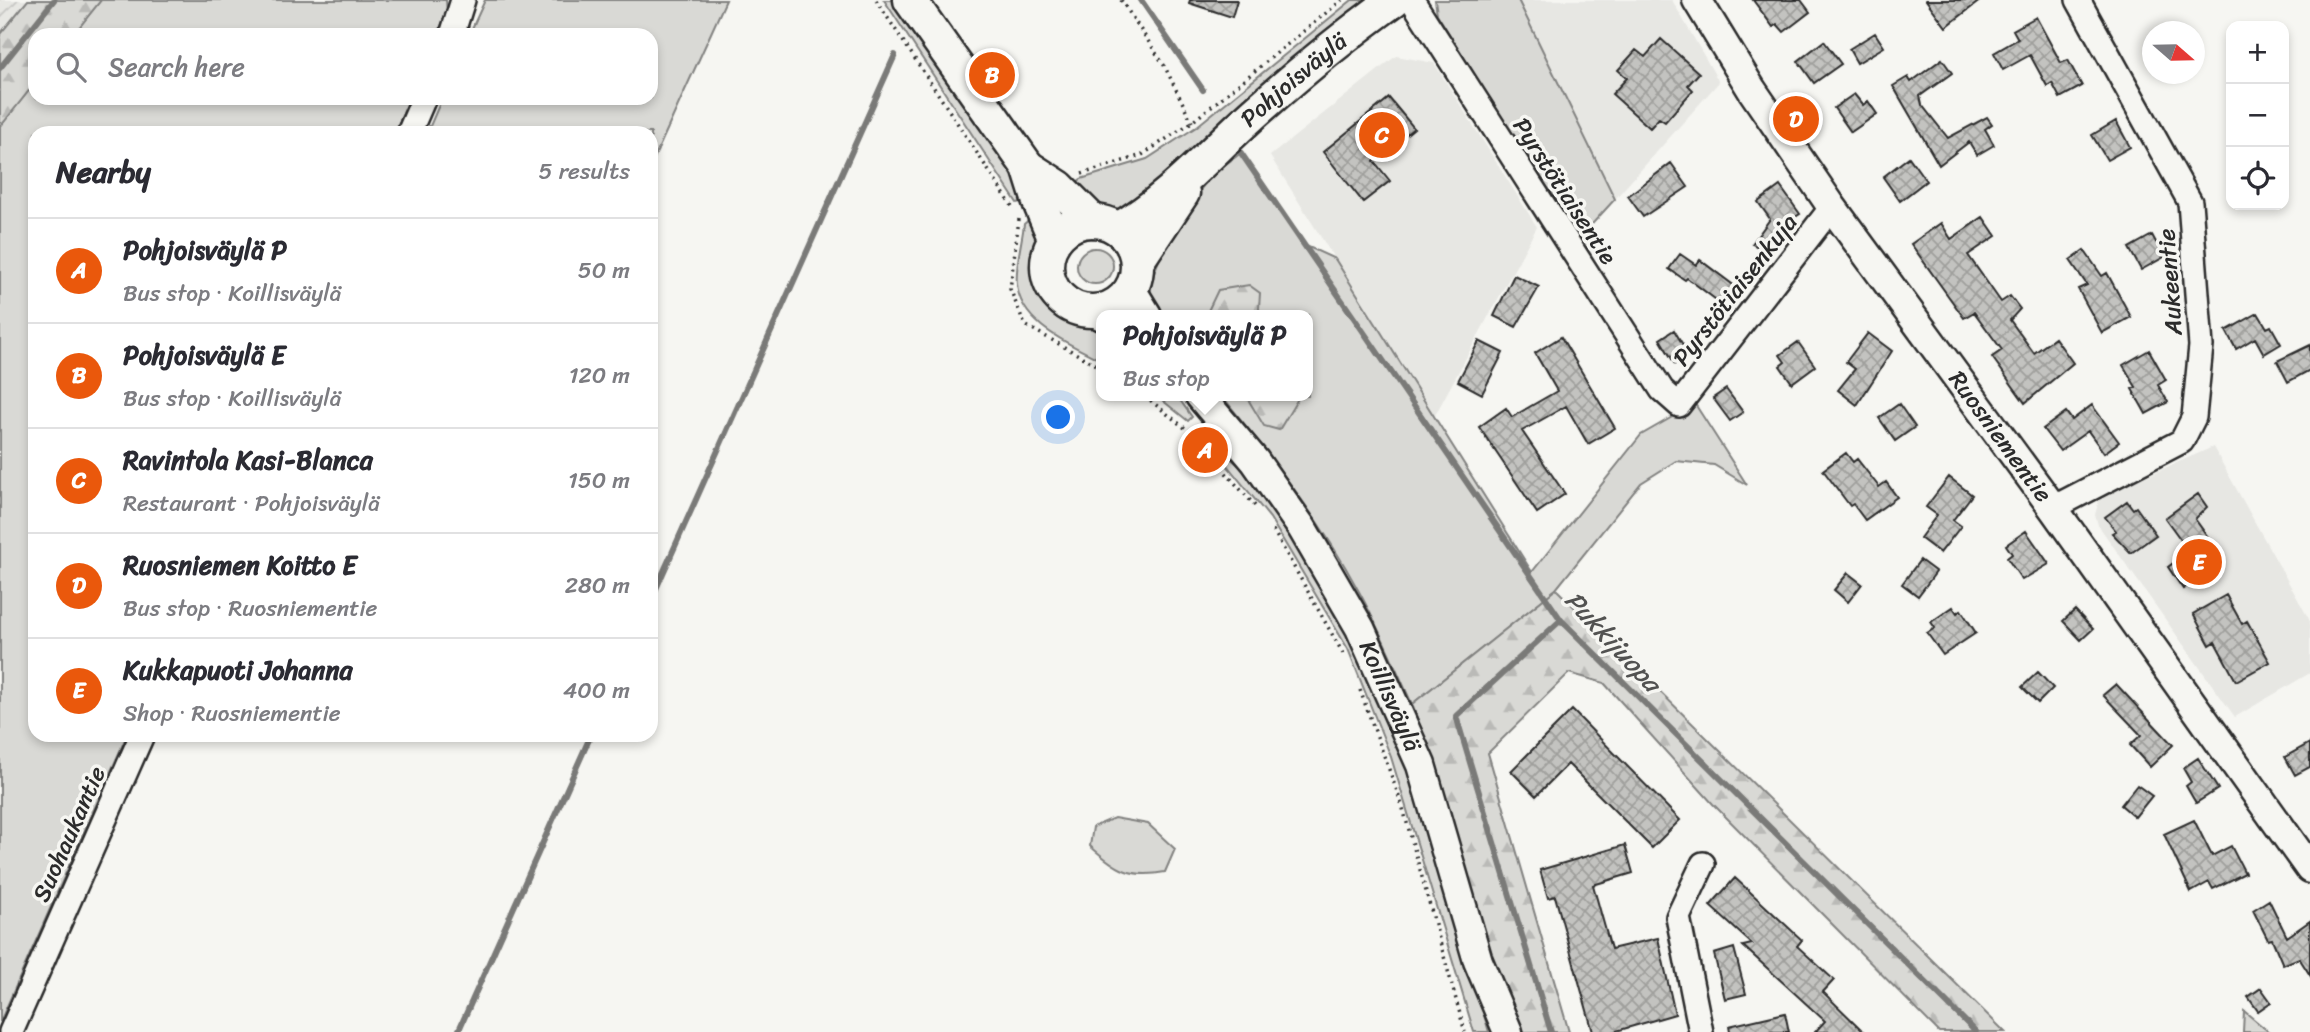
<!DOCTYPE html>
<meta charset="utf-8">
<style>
body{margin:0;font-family:Sriracha,sans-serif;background:#f2f2f3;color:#2b2b33}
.controls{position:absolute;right:21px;top:21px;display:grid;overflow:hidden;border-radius:14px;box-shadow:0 4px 10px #0003}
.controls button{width:63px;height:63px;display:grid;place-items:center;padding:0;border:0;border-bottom:2px solid #e1e1e2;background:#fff;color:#2b2b33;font:35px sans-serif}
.compass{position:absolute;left:2142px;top:21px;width:63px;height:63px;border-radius:50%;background:#fff;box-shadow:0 4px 10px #0003;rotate:110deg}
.you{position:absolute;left:1059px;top:418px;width:24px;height:24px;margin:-18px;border:5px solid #fff;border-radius:50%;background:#1a73e8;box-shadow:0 0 0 10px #1a73e833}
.badge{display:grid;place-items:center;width:46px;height:46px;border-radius:50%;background:#ea580c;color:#fff;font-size:23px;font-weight:700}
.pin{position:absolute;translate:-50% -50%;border:4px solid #fff;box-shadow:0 2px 7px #0006}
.popup{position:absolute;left:1096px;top:310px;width:217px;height:91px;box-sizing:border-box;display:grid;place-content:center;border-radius:14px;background:#fff;filter:drop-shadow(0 2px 5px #0005);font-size:23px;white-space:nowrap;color:#7c7c81}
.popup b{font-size:26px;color:#2b2b33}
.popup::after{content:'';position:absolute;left:50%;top:100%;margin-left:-14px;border:14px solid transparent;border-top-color:#fff}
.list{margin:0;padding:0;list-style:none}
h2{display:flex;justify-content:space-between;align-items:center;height:91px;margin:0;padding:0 28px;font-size:30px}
h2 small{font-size:23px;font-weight:400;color:#7c7c81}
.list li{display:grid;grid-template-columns:46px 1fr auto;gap:21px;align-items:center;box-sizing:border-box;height:105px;padding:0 28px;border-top:2px solid #e1e1e2}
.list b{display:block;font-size:26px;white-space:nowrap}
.list p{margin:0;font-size:23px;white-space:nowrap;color:#7c7c81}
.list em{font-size:23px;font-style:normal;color:#7c7c81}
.icon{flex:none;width:38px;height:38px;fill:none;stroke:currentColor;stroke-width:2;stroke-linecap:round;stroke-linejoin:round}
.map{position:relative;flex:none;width:2310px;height:1032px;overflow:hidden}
.search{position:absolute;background:#fff;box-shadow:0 4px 10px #0003;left:28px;top:28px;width:630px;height:77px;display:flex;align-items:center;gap:18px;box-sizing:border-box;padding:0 24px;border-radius:21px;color:#7c7c81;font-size:26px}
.panel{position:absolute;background:#fff;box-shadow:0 4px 10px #0003;left:28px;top:126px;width:630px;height:616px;border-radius:21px}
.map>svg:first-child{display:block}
.built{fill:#e7e7e3}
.industrial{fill:url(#industrial-furrows)}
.grass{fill:#d9d9d5;stroke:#828280;stroke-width:2}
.forest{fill:url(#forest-firs);stroke:#828280;stroke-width:2}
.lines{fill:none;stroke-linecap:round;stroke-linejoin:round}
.stream{stroke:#7a7a78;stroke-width:6}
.building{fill:url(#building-cross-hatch);stroke:#2b2b2b;stroke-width:2}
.minor-casing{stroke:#2b2b2b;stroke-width:28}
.tertiary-casing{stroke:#2b2b2b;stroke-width:33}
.secondary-casing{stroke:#2b2b2b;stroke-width:37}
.path{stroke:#2b2b2b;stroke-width:3.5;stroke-dasharray:2 5;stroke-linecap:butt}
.minor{stroke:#f6f6f2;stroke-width:23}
.tertiary{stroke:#f6f6f2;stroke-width:28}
.secondary{stroke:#f6f6f2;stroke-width:32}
.labels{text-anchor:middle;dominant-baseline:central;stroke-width:7;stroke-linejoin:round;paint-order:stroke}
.street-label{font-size:24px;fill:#2b2b2b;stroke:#f6f6f2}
.water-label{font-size:26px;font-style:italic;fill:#525251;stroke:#f6f6f2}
</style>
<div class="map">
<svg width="2310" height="1032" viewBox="0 0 2310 1032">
<defs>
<pattern id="industrial-furrows" width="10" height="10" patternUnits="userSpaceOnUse" patternTransform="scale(1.75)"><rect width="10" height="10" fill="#e7e7e3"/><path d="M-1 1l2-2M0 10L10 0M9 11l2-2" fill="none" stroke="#c6c6c3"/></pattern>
<pattern id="forest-firs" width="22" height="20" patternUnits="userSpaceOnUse" patternTransform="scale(1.75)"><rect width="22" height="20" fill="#d9d9d5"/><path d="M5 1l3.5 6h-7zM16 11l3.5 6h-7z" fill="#babab7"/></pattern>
<pattern id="building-cross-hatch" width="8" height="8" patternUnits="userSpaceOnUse" patternTransform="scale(1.75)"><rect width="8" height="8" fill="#c3c3c0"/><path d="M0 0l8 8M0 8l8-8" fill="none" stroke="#9f9f9c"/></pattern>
</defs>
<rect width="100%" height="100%" fill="#f6f6f2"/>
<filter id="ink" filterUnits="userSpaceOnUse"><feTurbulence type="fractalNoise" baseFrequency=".0143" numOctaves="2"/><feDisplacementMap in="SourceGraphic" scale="14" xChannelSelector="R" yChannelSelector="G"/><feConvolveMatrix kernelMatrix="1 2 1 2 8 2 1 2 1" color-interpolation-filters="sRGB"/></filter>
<g filter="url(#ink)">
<path class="built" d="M1518 0H1672L1719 82 1615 199Z
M1396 56 1434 63 1537 227 1434 417 1270 156Z
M2213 447 2310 621V673L2235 717 2098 525 2095 515 2099 500 2105 494Z"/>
<path class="industrial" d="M0 0H28L0 34Z"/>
<path class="grass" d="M101 0H446L447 13 437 35H73Z
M485 0H726L651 165V133H427L442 98H651V35H469Z
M884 0H897L1031 200 1017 203Z
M1352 0H1371L1153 199 1118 211 1095 202 1072 186 1081 179 1147 159 1196 127Z
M1435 0H1518L1615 199 1582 235 1590 247 1582 250 1437 14Z
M35 83V98H410L394 133H35V735H127L0 1022V127Z
M1241 153 1304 245 1335 259 1532 572 1641 435 1695 404 1747 485 1714 465 1676 461 1641 483 1556 589 1412 704C1394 665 1378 625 1357 588 1320 519 1271 457 1222 396H1308V315H1158C1154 308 1150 297 1151 289 1152 261 1194 193 1214 174 1222 166 1232 160 1241 153Z
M1038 212C1043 232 1040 235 1036 254 1030 282 1045 309 1070 321 1080 326 1092 326 1102 330V361C1071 344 1020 325 1017 284 1015 265 1022 243 1024 224Z
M1077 266a18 18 0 1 1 36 0a18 18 0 1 1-36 0Z
M1157 396H1177L1192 417 1188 421Z
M1226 454 1256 481 1354 636 1416 788 1489 1032H1474L1391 757 1348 649 1270 518 1221 458Z
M1114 818 1148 824 1175 849 1165 872C1130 879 1116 869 1090 846L1093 827Z
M2244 1011 2269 1032H2243Z"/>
<path class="forest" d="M28 0H101L73 35H35V83L0 127V34Z
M1249 285 1260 293 1259 309 1262 315H1206L1218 290Z
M1246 396H1298L1299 397 1279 430 1264 426Z
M1556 589 2005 1032H1939L1713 804 1604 683 1569 673 1488 753 1569 1032H1519C1476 925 1452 812 1412 704Z"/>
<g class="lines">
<path class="stream" d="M1141 0 1203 90
M0 68 54 0
M1241 153 1561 620 1976 1032
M651 600 895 55
M458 1032 591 735
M1551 1032 1456 716 1561 620"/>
</g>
<path class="building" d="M1190 0H1237L1232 17 1189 3Z
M1753 0H1801L1810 12 1784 32 1777 24 1773 27Z
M1926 0H1981L1946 27Z
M2036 17 2061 63 2068 60 2082 86 2060 98 2052 83 2047 86 2030 55 2003 70 1994 53 2018 39 2013 30Z
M1875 33 1884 47 1857 63 1849 49Z
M1661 39 1699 73 1688 85 1693 90 1665 122 1659 118 1650 128 1612 94 1627 78 1618 70 1636 50 1645 57Z
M1824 41 1841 64 1814 83 1798 61Z
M1942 59 1952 73 1920 96 1922 105 1948 138 1987 117 1992 124 1985 129 1994 145 1977 155 1969 142 1939 165 1893 86 1908 77 1911 82Z
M1854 94 1863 105 1868 101 1877 114 1851 132 1834 108Z
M1389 98 1414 128 1374 161 1390 181 1363 202 1323 152Z
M2116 121 2130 147 2107 160 2092 135Z
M1909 157 1926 181 1900 201 1883 177Z
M1671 163 1688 187 1643 217 1628 196Z
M1780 186 1800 214 1780 227 1784 232 1770 253 1752 244 1770 219 1758 202Z
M1983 217 1996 236 1968 255 2001 302 2010 296 2020 309 2010 320 2034 353 2055 338 2073 363 2025 403 1992 357 2002 350 1974 312 1964 318 1911 244 1941 223 1951 239Z
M2152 235 2164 257 2141 270 2129 248Z
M2084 250 2102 276 2107 273 2131 317 2102 333 2078 289 2087 285 2070 260Z
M1680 254 1696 265 1700 260 1740 290 1727 308 1687 278 1685 280 1669 269Z
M1514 275 1539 287 1516 327 1494 316Z
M2258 313 2267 328 2271 326 2281 344 2264 354 2255 338 2236 349 2226 331Z
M1674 330 1689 355 1675 364 1660 339Z
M1868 333 1892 351 1857 405 1838 390 1855 369 1846 362Z
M1561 337 1615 428 1588 444 1566 406 1522 431 1565 494 1537 513 1479 427 1506 408 1512 417 1557 391 1535 353Z
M1479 341 1503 353 1482 394 1458 381Z
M1798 342 1815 366 1792 383 1780 366 1785 362 1780 355Z
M2310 345V370L2288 382 2277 361Z
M2149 350 2166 380 2158 385 2168 402 2146 414 2132 389 2136 387 2123 365Z
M1726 389 1743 412 1730 421 1713 398Z
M1899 404 1915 427 1895 441 1879 418Z
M2092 405 2119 442 2104 453 2088 431 2060 451 2043 429 2066 412 2072 420Z
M1846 453 1853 462 1857 459 1879 487 1886 482 1897 497 1865 520 1853 504 1850 506 1823 470Z
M1949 477 1972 495 1953 520 1961 526 1940 553 1920 538 1937 515 1926 507Z
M2198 494 2207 507 2195 519 2224 559 2183 589 2168 567 2189 551 2165 518Z
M2127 501 2133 509 2136 507 2156 535 2131 553 2112 533 2116 531 2105 517Z
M2026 531 2049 564 2022 580 2007 558 2012 554 2006 545Z
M1920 560 1936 572 1918 596 1902 584Z
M1848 573 1862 584 1848 602 1834 590Z
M2226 595 2242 624 2247 621 2270 662 2236 681 2215 642 2210 645 2193 614Z
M1953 607 1957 613 1961 610 1976 633 1943 655 1927 633 1935 628 1931 622Z
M2075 610 2093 629 2081 640 2063 621Z
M2038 672 2053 688 2038 703 2022 687Z
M2116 684 2173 745 2150 767 2130 745 2141 735 2103 695Z
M1572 710 1680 820 1652 848 1568 764 1536 796 1511 771Z
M2310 743V767L2295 775 2285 757Z
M2198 758 2218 789 2196 803 2186 786 2191 782 2183 768Z
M2137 785 2152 796 2135 817 2121 805Z
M2194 820 2212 856 2231 846 2245 873 2213 889 2209 882 2191 892 2164 834Z
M1625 845 1633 873 1593 885 1611 949 1658 938 1675 1014 1613 1032H1593L1555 896 1548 898 1540 870Z
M1735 878 1802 940 1797 946 1834 980 1823 992 1864 1032H1815L1825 1021 1743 946 1752 944 1710 906Z
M2269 900 2287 937 2310 921V975L2299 958 2283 965 2272 939 2268 940 2253 910Z
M1734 948 1746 994 1725 999 1714 954Z
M2261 988 2271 1002 2258 1011 2248 997Z
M1785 1013 1789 1032H1730L1729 1026Z"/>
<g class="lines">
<g class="minor-casing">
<path id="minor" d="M1412 0 1662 390 1679 405 1832 207
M452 35 463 0
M409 133 424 98
M2053 508 2182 441 2194 417 2201 346 2190 202 2078 0
M11 1032 142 735
M1701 1032 1678 917 1703 864"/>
</g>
<g class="tertiary-casing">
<g id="tertiary">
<path id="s1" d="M1697 0 1752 90 1832 207 2053 508 2310 869"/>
<path d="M1131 289 1147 315"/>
<path d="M1095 311 1102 316"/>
<path id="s2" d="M1200 396 1255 461 1302 528 1360 628 1421 765 1478 961 1508 1032"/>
</g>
</g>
<g class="secondary-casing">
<g id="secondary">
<path d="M910 0 1028 167 1039 202 1055 240"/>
<path d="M1028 167 1059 187 1093 221"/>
<circle cx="1092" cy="266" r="45"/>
<path id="s3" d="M1118 229C1173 197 1212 150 1260 108 1303 70 1348 33 1394 0"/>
<path d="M1137 262 1183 193"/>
</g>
</g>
<path class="path" d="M876 0 1012 206
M1121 0 1164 65 1192 122
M1082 174 1142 155 1192 122 1342 0
M1019 219 1010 289 1025 325 1102 368
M1145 396 1191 433 1256 507
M1273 530 1345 657
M1360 690 1402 805 1465 1032"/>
<use href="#minor" class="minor"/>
<use href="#tertiary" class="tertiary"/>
<use href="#secondary" class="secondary"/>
</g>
</g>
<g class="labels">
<g class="street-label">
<text stroke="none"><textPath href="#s3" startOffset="231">Pohjoisväylä</textPath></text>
<text transform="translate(1565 191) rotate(57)">Pyrstötiaisentie</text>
<text transform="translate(2170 282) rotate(-94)">Aukeentie</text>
<text transform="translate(1735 290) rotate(-52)">Pyrstötiaisenkuja</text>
<text stroke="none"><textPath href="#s1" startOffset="532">Ruosniementie</textPath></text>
<text stroke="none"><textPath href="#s2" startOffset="357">Koillisväylä</textPath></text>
<text transform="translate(69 834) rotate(-66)">Suohaukantie</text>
</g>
<g class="water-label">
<text transform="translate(1613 641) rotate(47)">Pukkijuopa</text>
</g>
</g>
</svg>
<div class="controls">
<button>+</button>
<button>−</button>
<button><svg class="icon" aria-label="locate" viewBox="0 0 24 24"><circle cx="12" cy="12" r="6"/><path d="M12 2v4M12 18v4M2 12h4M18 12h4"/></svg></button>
</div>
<svg class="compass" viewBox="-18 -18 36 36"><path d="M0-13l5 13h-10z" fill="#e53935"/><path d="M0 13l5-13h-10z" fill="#7c7c81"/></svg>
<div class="you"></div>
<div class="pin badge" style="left:1205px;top:450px">A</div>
<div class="popup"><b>Pohjoisväylä P</b>Bus stop</div>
<div class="pin badge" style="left:992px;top:75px">B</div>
<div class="pin badge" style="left:1382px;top:135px">C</div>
<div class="pin badge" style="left:1796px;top:119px">D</div>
<div class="pin badge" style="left:2199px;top:562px">E</div>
<div class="search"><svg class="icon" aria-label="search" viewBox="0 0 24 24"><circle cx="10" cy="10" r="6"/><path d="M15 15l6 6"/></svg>Search here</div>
<section class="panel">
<h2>Nearby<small>5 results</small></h2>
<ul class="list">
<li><span class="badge">A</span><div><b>Pohjoisväylä P</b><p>Bus stop · Koillisväylä</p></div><em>50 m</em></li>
<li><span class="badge">B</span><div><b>Pohjoisväylä E</b><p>Bus stop · Koillisväylä</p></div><em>120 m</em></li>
<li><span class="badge">C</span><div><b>Ravintola Kasi-Blanca</b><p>Restaurant · Pohjoisväylä</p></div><em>150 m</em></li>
<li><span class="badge">D</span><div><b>Ruosniemen Koitto E</b><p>Bus stop · Ruosniementie</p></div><em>280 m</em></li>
<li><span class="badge">E</span><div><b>Kukkapuoti Johanna</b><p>Shop · Ruosniementie</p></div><em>400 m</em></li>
</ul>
</section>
</div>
